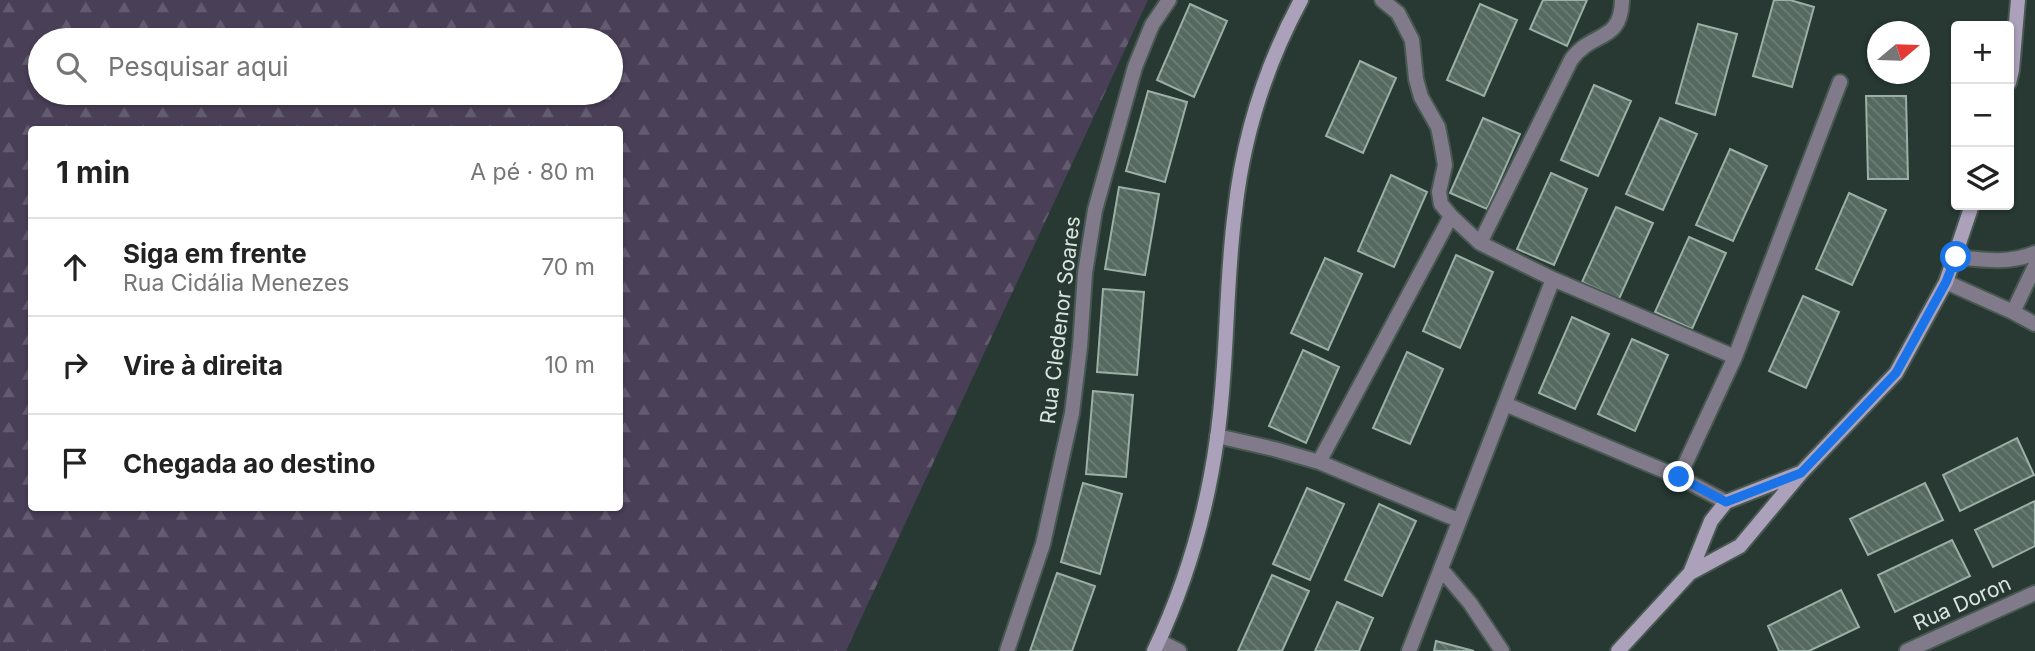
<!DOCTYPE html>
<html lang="pt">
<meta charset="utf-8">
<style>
body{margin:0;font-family:Inter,sans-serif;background:#f2f2f2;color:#222}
.controls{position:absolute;right:21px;top:21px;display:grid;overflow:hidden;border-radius:7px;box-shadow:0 2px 5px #0004}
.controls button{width:63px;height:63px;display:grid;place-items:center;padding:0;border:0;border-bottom:2px solid #e0e0e0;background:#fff;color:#222;font:35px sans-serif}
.compass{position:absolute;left:1867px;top:21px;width:63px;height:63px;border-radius:50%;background:#fff;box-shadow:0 2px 5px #0004;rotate:71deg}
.stop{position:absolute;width:21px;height:21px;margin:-16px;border:5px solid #1a73e8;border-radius:50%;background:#fff}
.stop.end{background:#1a73e8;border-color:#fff;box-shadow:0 2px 7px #0008}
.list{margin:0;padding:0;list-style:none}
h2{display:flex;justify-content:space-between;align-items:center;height:91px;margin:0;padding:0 28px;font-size:30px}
h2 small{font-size:23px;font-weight:400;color:#767676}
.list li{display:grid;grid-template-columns:46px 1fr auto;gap:21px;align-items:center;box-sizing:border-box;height:98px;padding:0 28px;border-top:2px solid #e0e0e0}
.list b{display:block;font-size:26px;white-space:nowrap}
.list p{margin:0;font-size:23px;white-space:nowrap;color:#767676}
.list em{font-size:23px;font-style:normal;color:#767676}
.icon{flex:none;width:38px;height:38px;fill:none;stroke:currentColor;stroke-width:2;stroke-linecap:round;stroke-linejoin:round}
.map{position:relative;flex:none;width:2035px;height:651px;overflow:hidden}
.search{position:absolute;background:#fff;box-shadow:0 2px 5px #0004;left:28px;top:28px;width:595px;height:77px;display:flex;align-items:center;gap:18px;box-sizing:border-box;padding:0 24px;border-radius:38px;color:#767676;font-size:26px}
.panel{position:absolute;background:#fff;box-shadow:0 2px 5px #0004;left:28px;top:126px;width:595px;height:385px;border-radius:7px}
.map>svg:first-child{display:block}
.forest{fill:url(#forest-firs);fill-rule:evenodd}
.building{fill:url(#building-back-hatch);stroke:#9aafa6;stroke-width:2}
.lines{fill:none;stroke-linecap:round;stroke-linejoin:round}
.street-casing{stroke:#475851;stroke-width:18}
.secondary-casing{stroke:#475851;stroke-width:18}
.street{stroke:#807a8a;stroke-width:14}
.secondary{stroke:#aba1ba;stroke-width:14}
.route{stroke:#1a73e8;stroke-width:9}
.labels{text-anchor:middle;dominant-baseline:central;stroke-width:5;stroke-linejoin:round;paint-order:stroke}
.street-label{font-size:21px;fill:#d9e4df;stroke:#273932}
</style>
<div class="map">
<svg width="2035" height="651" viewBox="0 0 2035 651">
<defs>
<pattern id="forest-firs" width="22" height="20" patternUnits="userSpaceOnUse" patternTransform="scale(1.75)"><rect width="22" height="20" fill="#493f57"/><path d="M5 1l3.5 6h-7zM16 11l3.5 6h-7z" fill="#635b6f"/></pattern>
<pattern id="building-back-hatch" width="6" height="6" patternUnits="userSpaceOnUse" patternTransform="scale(1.75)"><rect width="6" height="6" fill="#556961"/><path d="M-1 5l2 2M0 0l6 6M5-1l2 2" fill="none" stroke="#6d7e77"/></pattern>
</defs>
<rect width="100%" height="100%" fill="#273932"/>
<path class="forest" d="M0 0H1148L846 651H0ZM40 40H611V93H40ZM32 130H620V508H32Z"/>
<path class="building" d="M1543 0H1587L1567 46 1530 29Z
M1774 0H1790L1814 7 1792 87 1753 76Z
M1190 4 1227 21 1194 97 1157 80Z
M1480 4 1517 20 1484 96 1447 80Z
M1698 24 1737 34 1715 115 1676 103Z
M1360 61 1396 78 1363 153 1326 136Z
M1594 85 1631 101 1598 176 1561 160Z
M1148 91 1187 102 1165 182 1126 171Z
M1866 96H1906L1908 179H1868Z
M1483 118 1520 134 1487 209 1450 193Z
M1660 118 1697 134 1663 210 1626 194Z
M1730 149 1767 166 1733 241 1696 225Z
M1551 173 1587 189 1554 265 1517 249Z
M1391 175 1427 192 1394 267 1358 251Z
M1119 187 1159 194 1145 275 1105 269Z
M1849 193 1886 210 1852 285 1816 269Z
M1616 207 1653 223 1619 299 1582 282Z
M1689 237 1726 253 1692 329 1655 312Z
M1456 255 1493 272 1460 348 1423 331Z
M1325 258 1362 274 1328 350 1291 333Z
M1103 289 1144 292 1137 375 1097 372Z
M1803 296 1839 312 1806 388 1769 371Z
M1572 317 1609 334 1575 409 1539 393Z
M1632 339 1668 355 1635 431 1598 414Z
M1303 350 1339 367 1306 443 1269 426Z
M1407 352 1443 369 1410 444 1373 428Z
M1093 391 1133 395 1126 477 1086 474Z
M2017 438 2034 475 1960 511 1943 475Z
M1083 483 1122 494 1100 574 1061 562Z
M1925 483 1943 520 1868 555 1850 519Z
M1307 488 1344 504 1310 580 1273 564Z
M2035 501V546L1993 567 1975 530Z
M1379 504 1416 521 1382 596 1345 580Z
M1952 540 1970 576 1895 612 1878 575Z
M1057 573 1095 586 1072 651H1030Z
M1272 575 1309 591 1282 651H1238Z
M1841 590 1859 627 1809 651H1779L1768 626Z
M1337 602 1373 618 1359 651H1315Z
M1436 641 1474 651H1434Z"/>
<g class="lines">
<g class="street-casing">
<path id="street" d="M1382 0 1398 13 1412 40 1416 79 1421 97 1438 127 1442 147 1445 165 1439 192 1441 204 1451 216 1480 243 1553 279 1735 357
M1480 243 1571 60C1592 30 1621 44 1622 0
M1956 257C1984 260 2008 264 2035 253
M1946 282 2013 312 2035 324
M2013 312 2035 266
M1505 404 1679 477 1735 357 1840 82
M1217 436 1274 449 1319 462 1458 520
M1319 462 1451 216
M1679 477 1726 502
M1441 569 1470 603 1502 651
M1159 641 1179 651
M1007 651 1043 544 1072 413 1080 347 1085 273 1095 210 1135 67 1152 25 1169 0
M1409 651 1553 279
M1907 651 2035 593"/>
</g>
<g class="secondary-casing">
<path id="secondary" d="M2009 83 2012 70 2018 0
M1690 573 1711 521 1726 502 1800 473
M1154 651C1186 584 1207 511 1217 438 1228 363 1225 286 1235 211 1243 138 1266 65 1301 0
M1618 651 1690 573 1740 546 1801 473 1896 373 1946 282 1972 205"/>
</g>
<use href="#street" class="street"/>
<use href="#secondary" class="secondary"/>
</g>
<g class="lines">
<path class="route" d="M1679 477 1726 502 1801 473 1896 373 1946 282 1956 257"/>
</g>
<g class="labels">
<g class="street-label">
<text transform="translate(1060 320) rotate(-83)">Rua Cledenor Soares</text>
<text transform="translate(1962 603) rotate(-24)">Rua Doron</text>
</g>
</g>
</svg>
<div class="controls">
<button>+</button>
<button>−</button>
<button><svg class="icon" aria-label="layers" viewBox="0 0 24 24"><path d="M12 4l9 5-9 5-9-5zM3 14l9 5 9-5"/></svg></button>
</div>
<svg class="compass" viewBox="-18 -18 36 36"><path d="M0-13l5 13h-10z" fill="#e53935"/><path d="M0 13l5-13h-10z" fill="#767676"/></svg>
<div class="stop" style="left:1956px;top:257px"></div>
<div class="stop end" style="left:1679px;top:477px"></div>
<div class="search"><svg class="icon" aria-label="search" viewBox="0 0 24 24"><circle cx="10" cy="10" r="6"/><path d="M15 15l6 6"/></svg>Pesquisar aqui</div>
<section class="panel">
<h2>1 min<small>A pé · 80 m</small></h2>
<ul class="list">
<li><svg class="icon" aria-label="ahead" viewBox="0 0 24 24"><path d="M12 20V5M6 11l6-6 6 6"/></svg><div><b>Siga em frente</b><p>Rua Cidália Menezes</p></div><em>70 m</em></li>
<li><svg class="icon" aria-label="right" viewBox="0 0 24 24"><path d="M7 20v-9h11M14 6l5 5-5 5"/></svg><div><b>Vire à direita</b></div><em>10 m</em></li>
<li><svg class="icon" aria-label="arrive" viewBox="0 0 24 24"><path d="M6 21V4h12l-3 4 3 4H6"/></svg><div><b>Chegada ao destino</b></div></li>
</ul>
</section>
</div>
